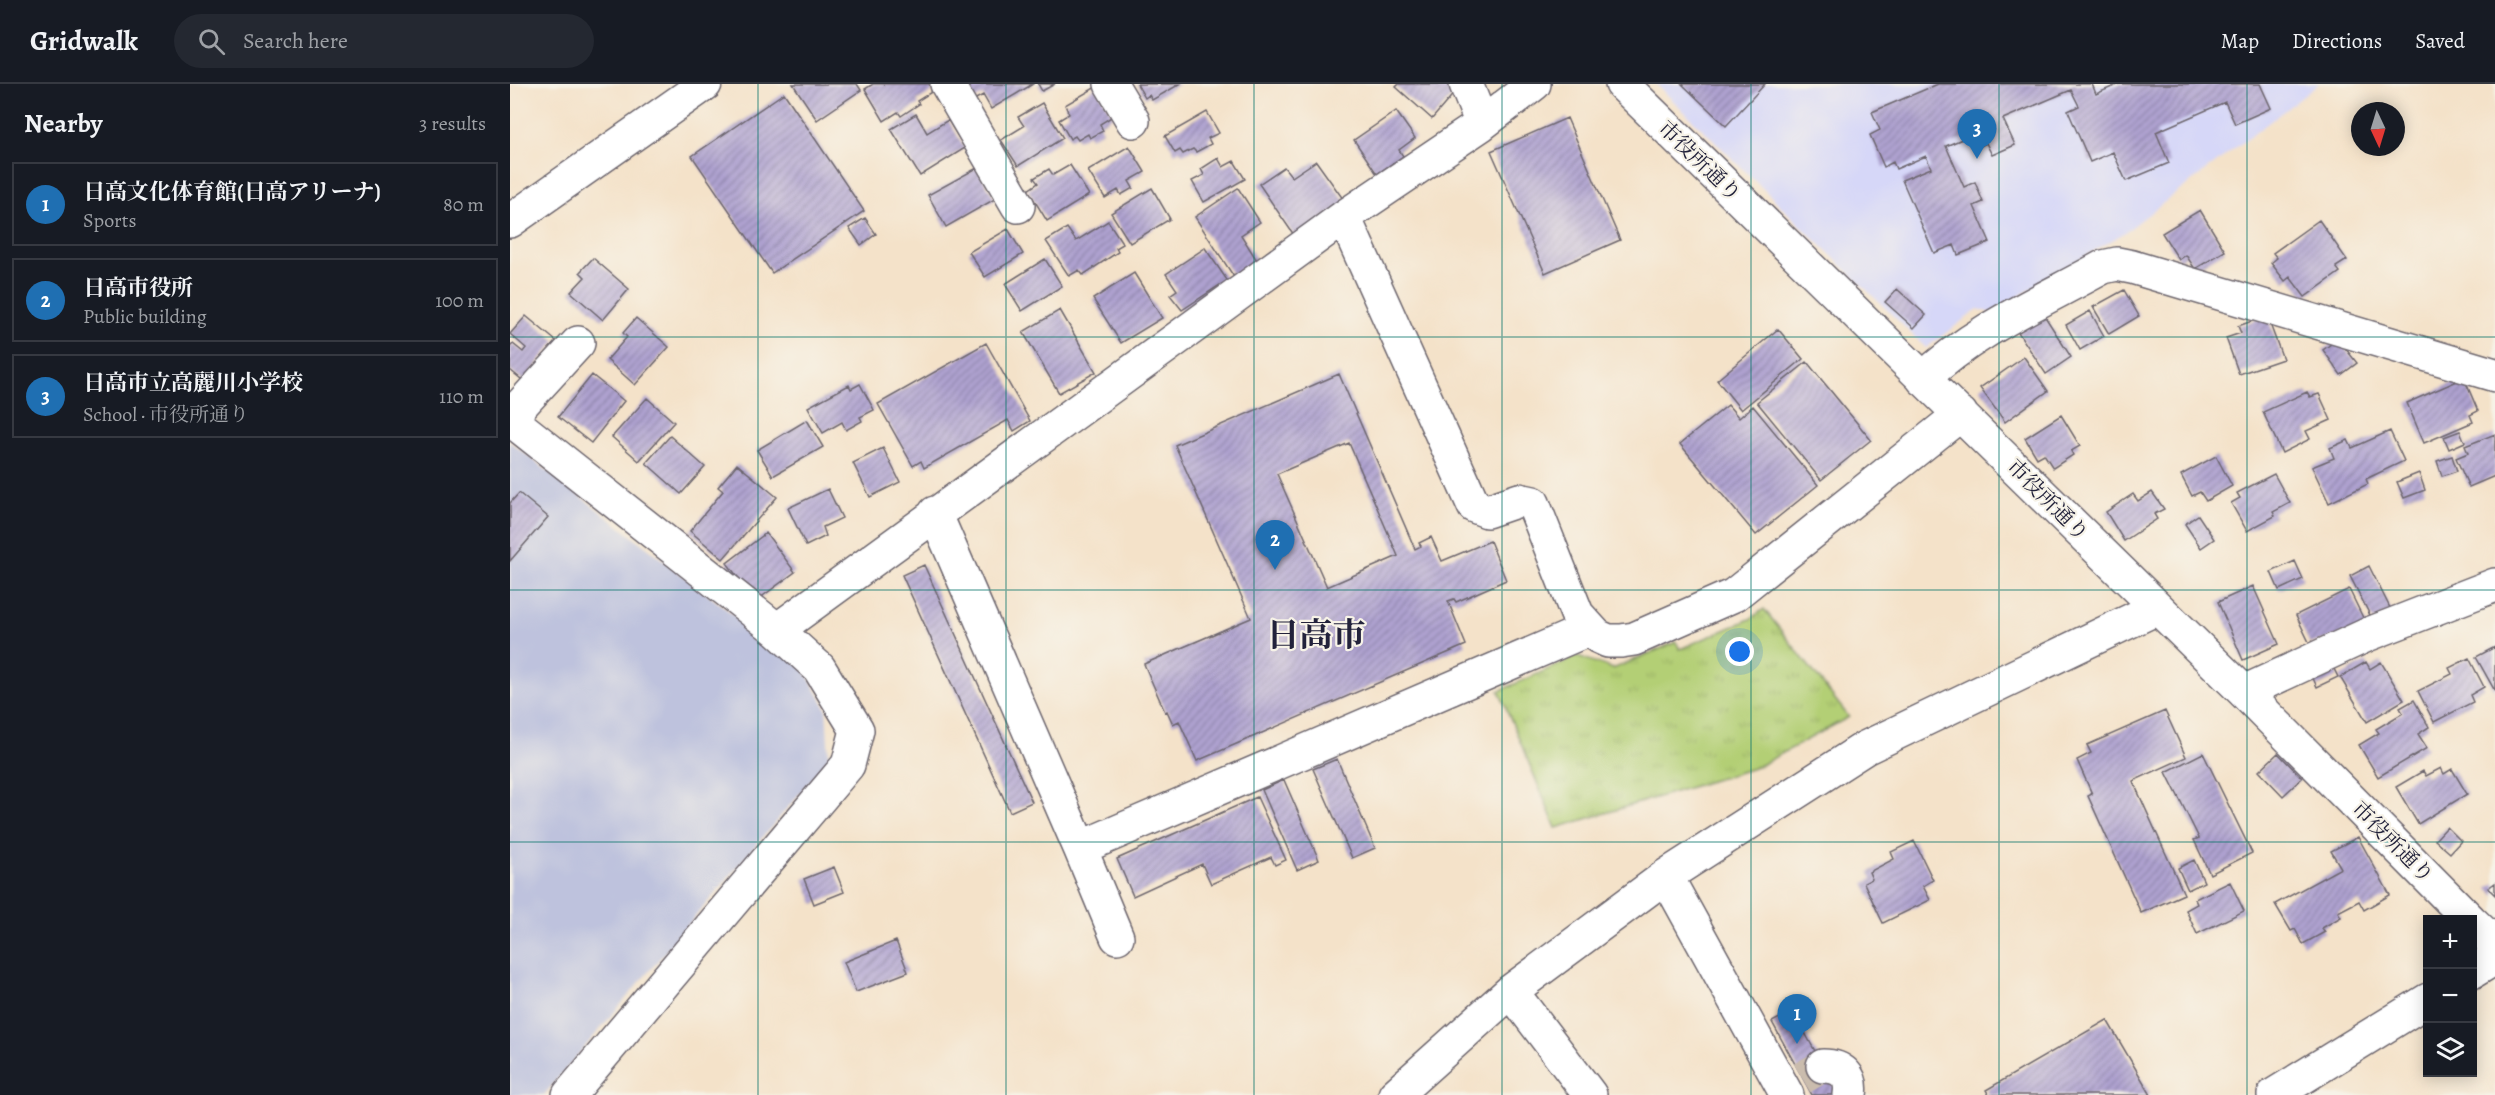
<!DOCTYPE html>
<meta charset="utf-8">
<style>
body{margin:0;font-family:Alegreya,"Noto Serif JP",serif;background:#242831;color:#f1f3f6}
.controls{position:absolute;right:18px;bottom:18px;display:grid;overflow:hidden;border-radius:0px;box-shadow:0 3px 15px #0003}
.controls button{width:54px;height:54px;display:grid;place-items:center;padding:0;border:0;border-bottom:2px solid #363941;background:#171b24;color:#f1f3f6;font:30px sans-serif}
.compass{position:absolute;left:1841px;top:18px;width:54px;height:54px;border-radius:50%;background:#171b24;box-shadow:0 3px 15px #0003;rotate:176deg}
.you{position:absolute;left:1230px;top:568px;width:21px;height:21px;margin:-15px;border:4px solid #fff;border-radius:50%;background:#1a73e8;box-shadow:0 0 0 9px #1a73e833}
.badge{display:grid;place-items:center;width:39px;height:39px;border-radius:50%;background:#1f6fb2;color:#fff;font-size:20px;font-weight:700}
.pin{position:absolute;translate:-50% -50px;filter:drop-shadow(0 2px 3px #0008)}
.pin::after{content:'';position:absolute;top:32px;width:21px;height:18px;background:inherit;clip-path:polygon(0 0,100% 0,50% 100%)}
.list{margin:0;padding:0;list-style:none}
h2{display:flex;justify-content:space-between;align-items:center;height:78px;margin:0;padding:0 24px;font-size:26px}
h2 small{font-size:20px;font-weight:400;color:#9ea1a6}
.list li{display:grid;grid-template-columns:39px 1fr auto;gap:18px;align-items:center;box-sizing:border-box;height:84px;margin:0 12px 12px;padding:0 12px;border:2px solid #363941;border-radius:0px}
.list b{display:block;font-size:22px;white-space:nowrap}
.list p{margin:0;font-size:20px;white-space:nowrap;color:#9ea1a6}
.list em{font-size:20px;font-style:normal;color:#9ea1a6}
.icon{flex:none;width:33px;height:33px;fill:none;stroke:currentColor;stroke-width:2;stroke-linecap:round;stroke-linejoin:round}
.map{position:relative;flex:none;width:1985px;height:1011px;overflow:hidden}
header{display:flex;align-items:center;gap:36px;box-sizing:border-box;height:84px;padding:0 30px;background:#171b24;border-bottom:2px solid #363941}
header strong{font-size:28px}
nav{display:flex;gap:33px;margin-inline-start:auto;font-size:21px}
.search{width:420px;height:54px;background:#242831;display:flex;align-items:center;gap:15px;box-sizing:border-box;padding:0 21px;border-radius:33px;color:#9ea1a6;font-size:22px}
main{display:flex}
aside{flex:1;background:#171b24}
.map>svg:first-child{display:block}
.built{fill:#d6d7f8}
.industrial{fill:#bec2dd}
.grass{fill:url(#grass-tufts);stroke:#6a7858;stroke-width:1.5}
.building{fill:url(#building-hatch);fill-rule:evenodd}
.lines{fill:none;stroke-linecap:round;stroke-linejoin:round}
.minor-tunnel{stroke:#cabcad;stroke-width:33;stroke-dasharray:33 16;stroke-linecap:butt}
.minor-casing{stroke:#6c656d;stroke-width:36}
.minor{stroke:#fff;stroke-width:33}
.grid{fill:none;stroke:#0f766e;stroke-width:1.5;stroke-opacity:0.55}
.labels{text-anchor:middle;dominant-baseline:central;stroke-width:4.5;stroke-linejoin:round;paint-order:stroke}
.street-label{font-size:21px;fill:#22223b;stroke:#f7f3e8}
.town-label{font-size:33px;font-weight:bold;fill:#22223b;stroke:#f7f3e8}
</style>
<header>
<strong>Gridwalk</strong>
<div class="search"><svg class="icon" aria-label="search" viewBox="0 0 24 24"><circle cx="10" cy="10" r="6"/><path d="M15 15l6 6"/></svg>Search here</div>
<nav><a>Map</a><a>Directions</a><a>Saved</a></nav>
</header>
<main>
<aside>
<h2>Nearby<small>3 results</small></h2>
<ul class="list">
<li><span class="badge">1</span><div><b>日高文化体育館(日高アリーナ)</b><p>Sports</p></div><em>80 m</em></li>
<li><span class="badge">2</span><div><b>日高市役所</b><p>Public building</p></div><em>100 m</em></li>
<li><span class="badge">3</span><div><b>日高市立高麗川小学校</b><p>School · 市役所通り</p></div><em>110 m</em></li>
</ul>
</aside>
<div class="map">
<svg width="1985" height="1011" viewBox="0 0 1985 1011">
<defs>
<pattern id="grass-tufts" width="24" height="20" patternUnits="userSpaceOnUse" patternTransform="scale(1.5)"><rect width="24" height="20" fill="#b3cf75"/><path d="M3 7l-1-3M5 7V3M7 7l1-3M15 17l-1-3M17 17v-4M19 17l1-3" fill="none" stroke="#9ab166"/></pattern>
<pattern id="building-hatch" width="6" height="6" patternUnits="userSpaceOnUse" patternTransform="scale(1.5)"><rect width="6" height="6" fill="#afa2d0"/><path d="M-1 1l2-2M0 6l6-6M5 7l2-2" fill="none" stroke="#8e84aa"/></pattern>
</defs>
<rect width="100%" height="100%" fill="#f7f3e8"/>
<filter id="ink" filterUnits="userSpaceOnUse"><feTurbulence type="fractalNoise" baseFrequency=".0167" numOctaves="2"/><feDisplacementMap in="SourceGraphic" scale="12" xChannelSelector="R" yChannelSelector="G"/><feConvolveMatrix kernelMatrix="1 2 1 2 8 2 1 2 1" color-interpolation-filters="sRGB"/></filter>
<filter id="wash" filterUnits="userSpaceOnUse"><feTurbulence type="fractalNoise" baseFrequency=".008" numOctaves="4" result="noise"/><feDisplacementMap in="SourceGraphic" scale="24" xChannelSelector="R" yChannelSelector="G"/><feGaussianBlur stdDeviation="1.35" result="paint"/><feColorMatrix in="noise" values="0 0 0 0 0 0 0 0 0 0 0 0 0 0 0 0 0 1.4 0 .05"/><feComposite in="paint" operator="in"/></filter>
<g filter="url(#wash)">
<rect width="100%" height="100%" fill="#f4e2c9"/>
<path class="built" d="M1146 0H1809L1614 149 1481 229 1468 225 1416 264Z"/>
<path class="industrial" d="M0 358 294 585 316 624 319 675 34 1011H0Z"/>
<path class="grass" d="M1254 525 1339 633 1247 683 1046 744 989 607 1068 572 1103 585 1166 558 1170 565 1240 535Z"/>
<g id="blocks">
<path class="building" d="M283 0H347L351 6 307 36Z
M363 0H419L423 7 407 17 409 20 391 32 388 28 374 37 355 5Z
M454 0H523L481 25 473 11 464 16Z
M528 0H545L532 7Z
M627 0H670L642 16 639 11 635 14Z
M889 0H939L946 7 922 35 886 3Z
M1172 0H1255L1216 42Z
M1428 0H1582L1586 10 1609 0H1750L1761 24 1725 40 1715 18 1646 48 1659 79 1616 97 1603 68 1580 78 1558 27 1569 22 1561 6 1493 35 1505 61 1482 71 1476 59 1465 65 1459 52 1436 62 1454 103 1465 98 1473 118 1464 122 1480 158 1448 171 1444 161 1424 169 1392 96 1421 84 1416 72 1386 85 1383 78 1374 83 1360 51 1370 46 1362 28Z
M586 3 603 32 590 40 593 47 580 54 578 50 568 56 565 52 560 55 549 36 559 30 555 21Z
M274 9 354 127 262 189 182 72Z
M532 19 553 54 508 82 491 56 514 42 508 33Z
M886 27 905 54 889 66 893 72 867 90 844 56Z
M697 28 709 49 698 54 701 60 686 68 683 65 673 70 670 66 665 69 655 52Z
M406 30 417 49 438 36 455 64 410 92 381 45Z
M1057 34 1110 156 1035 189 981 67Z
M619 62 635 88 619 97 623 104 611 111 608 106 595 114 578 87Z
M708 74 713 83 724 77 735 95 694 118 682 97 694 91 691 85Z
M806 77 836 119 786 154 749 100 774 83 782 93Z
M560 81 579 111 537 137 518 106 528 99 524 94 539 85 543 91Z
M467 84 485 115 436 143 418 111Z
M642 104 660 135 620 159 601 129Z
M728 104 750 138 731 151 748 178 724 193 685 133Z
M1690 126 1715 167 1685 185 1676 171 1669 176 1652 149Z
M355 134 366 150 351 161 339 144Z
M1809 136 1837 176 1826 183 1830 188 1795 213 1780 193 1775 197 1761 179 1767 174 1763 169Z
M598 137 613 160 606 164 608 168 573 191 569 186 559 192 536 157 557 144 566 157Z
M498 145 513 170 475 193 459 168Z
M695 164 717 196 672 226 660 211 667 206 656 190Z
M83 174 119 205 93 236 61 208 75 193 70 188Z
M535 175 552 202 512 227 495 200Z
M624 189 652 234 611 259 583 215Z
M1387 205 1416 231 1404 244 1375 218Z
M1614 206 1629 232 1599 250 1583 223Z
M550 226 586 288 549 309 513 248Z
M1580 227 1594 252 1570 266 1556 241Z
M1534 231 1561 273 1536 290 1508 248Z
M16 232 46 257 29 277 16 299 0 286V263L3 260 13 268 16 264 0 250Z
M1757 232 1773 275 1729 290 1716 254 1731 249 1728 242Z
M126 234 159 263 125 301 97 276 117 253 113 249Z
M1268 245 1293 275 1231 326 1207 296Z
M1828 255 1847 279 1831 291 1813 266Z
M476 259 520 337 504 347 498 336 414 384 411 377 403 382 368 320Z
M1514 273 1538 307 1495 338 1470 304Z
M1297 278 1361 356 1311 396 1247 318Z
M829 290 905 465 911 462 909 459 921 453 932 477 980 457 996 496 946 518 944 515 938 517 956 561 687 677 669 637 663 640 657 627 655 628 634 580 741 534 665 361ZM839 359 888 472 817 503 767 390Z
M82 291 114 317 81 359 48 333Z
M1954 294 1968 327 1960 331 1963 338 1914 359 1897 319Z
M350 300 364 326 350 333 352 337 336 346 332 338 313 349 298 323 339 301 341 305Z
M1797 308 1800 313 1809 310 1821 336 1796 347 1800 355 1772 369 1753 328Z
M137 314 164 338 129 377 102 353Z
M1218 321 1229 334 1243 322 1308 401 1246 451 1170 360Z
M1551 331 1570 362 1561 367 1563 371 1543 384 1534 370 1527 374 1515 354Z
M297 336 313 363 263 392 247 366Z
M1880 347 1894 377 1856 395 1858 400 1819 419 1802 383 1824 374 1820 364 1838 356 1842 364Z
M1950 347 1955 358 1939 365 1934 353Z
M1985 350V392L1959 403 1946 374 1958 369 1955 362Z
M160 352 195 383 171 410 136 379Z
M373 364 390 398 360 413 343 379Z
M1706 372 1722 402 1696 417 1690 408 1682 412 1671 391Z
M1942 372 1947 387 1932 392 1927 377Z
M227 380 267 413 213 475 180 447 213 407 208 403Z
M1909 389 1915 406 1894 414 1887 398Z
M1764 390 1780 419 1763 428 1765 432 1737 447 1721 419 1730 414 1727 409Z
M318 405 332 434 313 443 316 452 296 462 278 424Z
M1642 408 1654 425 1644 430 1647 435 1614 457 1596 428 1623 410 1628 417Z
M9 409 38 433 0 477V419Z
M1688 431 1704 455 1691 464 1675 440Z
M256 449 285 488 246 517 217 479Z
M1785 477 1793 495 1769 506 1761 488Z
M414 481 522 718 500 728 392 491Z
M1859 482 1882 528 1863 537 1840 492Z
M1743 502 1769 560 1733 576 1708 518Z
M1839 505 1858 544 1800 560 1786 531Z
M1985 563V607L1966 573Z
M1959 574 1974 603 1960 611 1963 618 1924 638 1908 607 1942 590 1939 584Z
M1856 578 1860 585 1871 578 1894 616 1857 638 1830 593Z
M1823 583 1828 593 1807 603 1802 592Z
M1904 616 1919 643 1908 650 1917 664 1868 693 1849 661 1869 649 1866 645 1893 629 1890 624Z
M1655 627 1676 673 1623 697 1674 810 1631 829 1578 712 1582 710 1567 676 1581 669 1577 661Z
M1693 669 1742 769 1700 790 1684 756 1689 754 1656 688Z
M1768 669 1792 694 1773 712 1749 687Z
M827 675 865 764 842 774 803 685Z
M1931 684 1934 690 1942 685 1957 710 1908 740 1886 703 1913 687 1916 692Z
M774 696 809 776 787 786 752 706Z
M747 713 776 776 765 781 761 773 701 800 692 780 623 812 607 775Z
M1937 743 1951 757 1940 769 1925 756Z
M1848 753 1880 811 1854 826 1849 817 1828 828 1831 833 1812 844 1815 848 1793 860 1785 845 1781 847 1765 820 1831 784 1821 767Z
M1404 757 1423 796 1413 802 1420 816 1373 839 1354 799 1362 795 1359 788 1384 775 1381 768Z
M1684 776 1694 798 1678 806 1668 784Z
M324 783 334 808 304 820 294 795Z
M1720 798 1734 827 1687 850 1676 826 1687 820 1685 815Z
M1985 799V811L1978 804Z
M386 857 398 888 346 908 334 878Z
M1283 927 1329 1011H1302L1262 938Z
M1597 936 1641 1011H1479L1476 1006Z"/>
</g>
</g>
<g filter="url(#ink)">
<use href="#blocks" fill-opacity="0" stroke="#6c656d" stroke-width="1.5"/>
<g class="lines">
<path class="minor-tunnel" d="M1292 994 1313 982"/>
<g class="minor-casing">
<path id="minor" d="M437 0 508 122
M601 0 623 37
M956 0 972 40
M1112 0 1734 608 1960 836
M834 133 964 422 977 427 1009 416 1023 419 1067 530 1087 552 1098 557H1111L1124 555 1224 511 1451 330
M0 137 195 0
M1413 295C1464 246 1532 217 1593 183L1607 180 1622 183 1985 291
M0 333 68 259
M0 335 267 546 309 584 347 646 338 681 59 1011
M425 429 570 764 1079 545
M267 546 834 133 972 40 1024 0
M1734 608 1859 550 1985 501
M570 764 607 853
M1156 792 1277 1011
M1962 838 1985 860
M1962 888 1985 874
M1001 907 1080 1011
M1313 982C1332 982 1343 992 1340 1011
M885 1011 1001 907 1156 792 1355 664 1647 524
M1764 1011 1918 916"/>
</g>
<use href="#minor" class="minor"/>
</g>
</g>
<path class="grid" d="M248 0V1011M496 0V1011M744 0V1011M992 0V1011M1241 0V1011M1489 0V1011M1737 0V1011M0 253H1985M0 506H1985M0 758H1985"/>
<g class="labels">
<g class="street-label">
<text transform="translate(1190 77) rotate(44)">市役所通り</text>
<text transform="translate(1538 416) rotate(45)">市役所通り</text>
<text transform="translate(1883 758) rotate(45)">市役所通り</text>
</g>
<g class="town-label">
<text x="806" y="550">日高市</text>
</g>
</g>
</svg>
<div class="controls">
<button>+</button>
<button>−</button>
<button><svg class="icon" aria-label="layers" viewBox="0 0 24 24"><path d="M12 4l9 5-9 5-9-5zM3 14l9 5 9-5"/></svg></button>
</div>
<svg class="compass" viewBox="-18 -18 36 36"><path d="M0-13l5 13h-10z" fill="#e53935"/><path d="M0 13l5-13h-10z" fill="#9ea1a6"/></svg>
<div class="you"></div>
<div class="pin badge" style="left:1287px;top:960px">1</div>
<div class="pin badge" style="left:765px;top:486px">2</div>
<div class="pin badge" style="left:1467px;top:75px">3</div>
</div>
</main>
